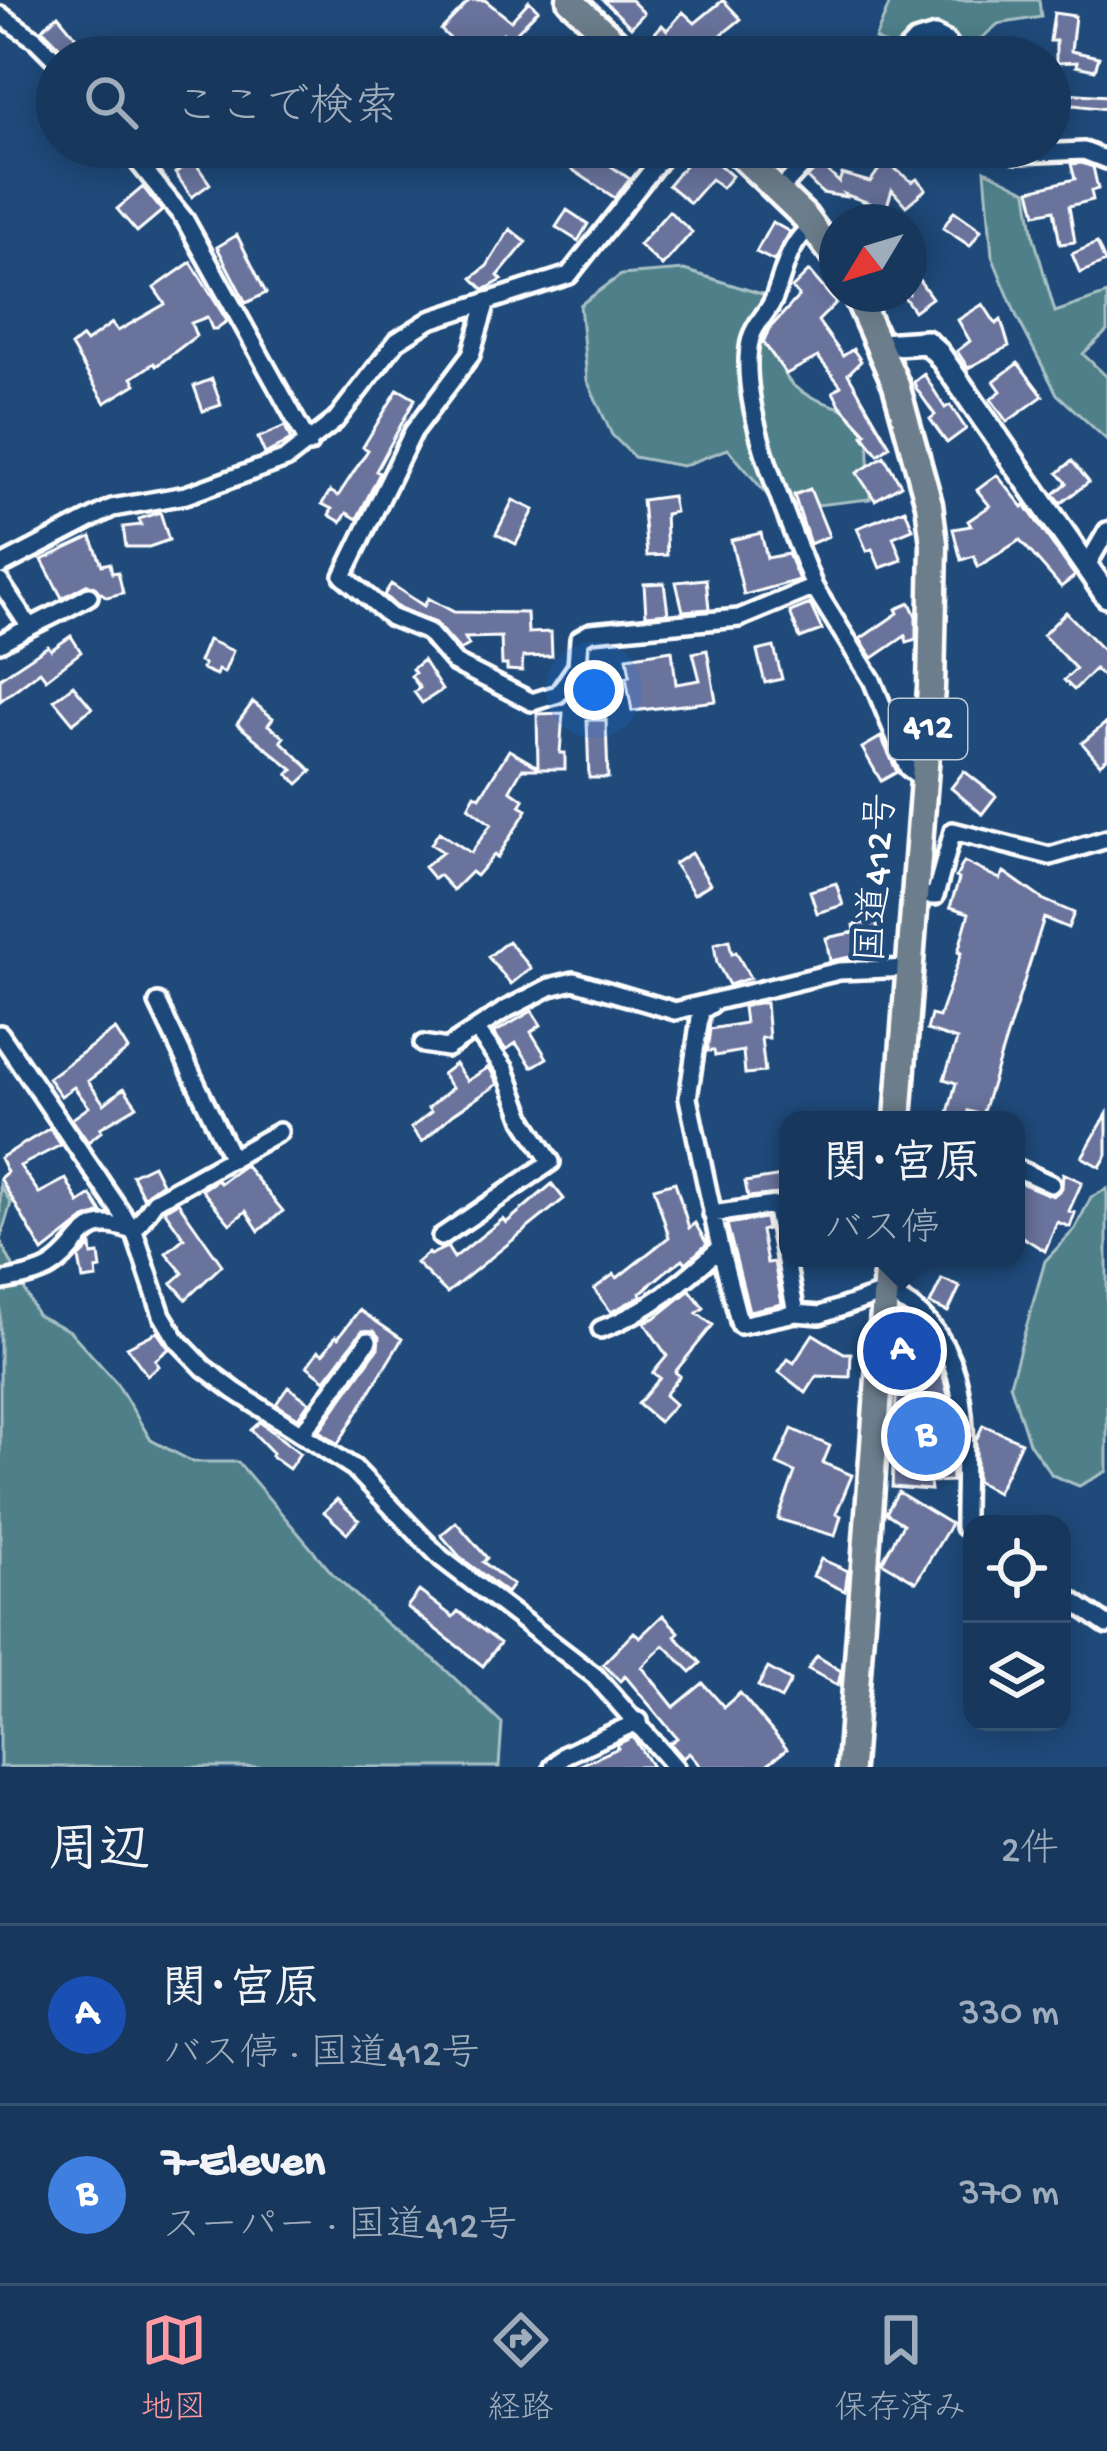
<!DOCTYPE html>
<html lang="ja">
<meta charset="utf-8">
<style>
body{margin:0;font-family:"Gochi Hand","Klee One",sans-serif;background:#244365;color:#f1f3f6}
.controls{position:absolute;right:36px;bottom:36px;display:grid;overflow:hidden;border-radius:24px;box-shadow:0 6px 30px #0003}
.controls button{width:108px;height:108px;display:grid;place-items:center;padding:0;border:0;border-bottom:3px solid #365272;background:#17385c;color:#f1f3f6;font:60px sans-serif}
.compass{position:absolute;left:819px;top:204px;width:108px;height:108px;border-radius:50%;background:#17385c;box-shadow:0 6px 30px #0003;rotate:232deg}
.you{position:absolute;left:594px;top:690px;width:42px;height:42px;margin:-30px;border:9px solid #fff;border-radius:50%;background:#1a73e8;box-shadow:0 0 0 18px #1a73e833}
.badge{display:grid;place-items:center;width:78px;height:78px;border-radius:50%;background:#ff9aa2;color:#fff;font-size:39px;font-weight:700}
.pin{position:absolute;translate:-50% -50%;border:6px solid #fff;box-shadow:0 3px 12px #0006}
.popup{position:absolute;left:779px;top:1111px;width:246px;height:156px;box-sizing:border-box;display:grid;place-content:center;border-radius:24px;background:#17385c;filter:drop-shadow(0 3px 9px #0005);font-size:39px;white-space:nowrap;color:#9eacbb}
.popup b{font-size:45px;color:#f1f3f6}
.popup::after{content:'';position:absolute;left:50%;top:100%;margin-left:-24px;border:24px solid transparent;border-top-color:#17385c}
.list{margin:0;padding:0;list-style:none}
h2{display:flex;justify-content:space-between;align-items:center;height:156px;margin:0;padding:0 48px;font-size:51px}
h2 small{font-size:39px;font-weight:400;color:#9eacbb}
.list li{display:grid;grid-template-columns:78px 1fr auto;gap:36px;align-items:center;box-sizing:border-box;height:180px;padding:0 48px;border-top:3px solid #365272}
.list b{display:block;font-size:45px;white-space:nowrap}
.list p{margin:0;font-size:39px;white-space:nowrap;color:#9eacbb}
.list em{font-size:39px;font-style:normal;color:#9eacbb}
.icon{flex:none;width:66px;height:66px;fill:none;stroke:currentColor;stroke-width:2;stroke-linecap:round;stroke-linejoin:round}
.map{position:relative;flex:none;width:1107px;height:1767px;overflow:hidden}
.search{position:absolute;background:#17385c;box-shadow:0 6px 30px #0003;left:36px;right:36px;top:36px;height:132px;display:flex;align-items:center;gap:30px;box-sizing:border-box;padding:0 42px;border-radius:66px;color:#9eacbb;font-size:45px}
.sheet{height:516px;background:#17385c}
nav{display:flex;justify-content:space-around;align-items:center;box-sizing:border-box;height:168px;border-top:3px solid #365272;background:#17385c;font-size:33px;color:#9eacbb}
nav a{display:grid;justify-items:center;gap:6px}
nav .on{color:#ff9aa2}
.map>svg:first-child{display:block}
.green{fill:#50808a;stroke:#a8c0c4;stroke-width:3}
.building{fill:#69739c;stroke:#fff;stroke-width:3}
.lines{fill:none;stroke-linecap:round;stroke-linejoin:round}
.minor-casing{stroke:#fff;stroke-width:24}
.secondary-casing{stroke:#fff;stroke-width:30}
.trunk-casing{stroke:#fff;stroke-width:33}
.minor{stroke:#1f4a7a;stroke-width:15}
.secondary{stroke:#1f4a7a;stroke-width:21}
.trunk{stroke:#6c7d8b;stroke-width:24}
.labels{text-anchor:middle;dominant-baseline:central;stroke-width:9;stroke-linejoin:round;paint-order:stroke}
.shield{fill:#1f4a7a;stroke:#bcc9d7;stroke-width:3}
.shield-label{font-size:36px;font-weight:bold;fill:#fff}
.street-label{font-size:39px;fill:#fff;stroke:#1f4a7a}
</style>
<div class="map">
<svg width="1107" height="1767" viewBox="0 0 1107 1767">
<rect width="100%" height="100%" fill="#1f4a7a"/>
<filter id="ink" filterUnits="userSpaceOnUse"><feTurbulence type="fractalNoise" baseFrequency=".00833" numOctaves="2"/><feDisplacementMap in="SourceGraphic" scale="24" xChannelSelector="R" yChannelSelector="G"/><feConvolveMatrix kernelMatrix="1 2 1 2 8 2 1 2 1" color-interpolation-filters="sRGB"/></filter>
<g filter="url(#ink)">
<path class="green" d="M891 0H1039L1041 17 998 24 976 43 907 57 875 39Z
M985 170 1027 191 1034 238 1055 312 1107 294V331L1083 354 1107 377V440L1057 394 1017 317 992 256Z
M684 270 765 295C786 390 772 386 868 417L870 499 799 507 769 497 728 449 682 466 634 457 612 435 587 380 580 305 621 275Z
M0 1185 11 1203 0 1240 37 1315 70 1331 116 1382 151 1440 193 1462H238L332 1573 388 1625 434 1659 502 1723 499 1767H0Z
M1107 1189V1471L1079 1486 1052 1475 1029 1443 1010 1384 1045 1261 1075 1229 1091 1197Z"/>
<path class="building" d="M470 0H485L511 21 529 1 538 10 510 39 503 33 477 57H457L463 51 441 30Z
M603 0H631L644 13 631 27Z
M723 0 741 19 720 36 724 39 709 57H662L646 43 662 25 667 30 683 12 695 23Z
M1054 13 1075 16 1071 51 1099 57 1095 70 1076 66 1077 62 1056 63V41H1050Z
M58 15 77 38 63 50 42 29Z
M1050 92 1107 96V109L1074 105 1050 108Z
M583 147 630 179 615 198 568 167Z
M700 148 732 176 722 188 711 179 690 203 668 185Z
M193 160 210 184 192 197 175 173Z
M885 161 912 182 917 179 926 189 906 206 892 190 886 209 844 194 846 197 822 193 807 178 820 164 839 182 842 174 870 182Z
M1082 163 1093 167 1098 189 1091 191 1093 200 1069 206 1075 242 1060 244 1054 210 1036 214 1030 190 1075 179 1071 164Z
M143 187 162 211 137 232 117 209Z
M567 210 588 224 578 241 556 227Z
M669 211 692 232 662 266 639 245Z
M954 211 981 230 970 246 943 228Z
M772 222 790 232 774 261 756 252Z
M510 229 526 242 498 276 502 280 484 290 472 278 487 266Z
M237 235 266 293 246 303 217 247Z
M1097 243 1105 262 1080 273 1072 254Z
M191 262 227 321 216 329H212L207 317 191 323 196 336 156 366 154 363 132 378 136 384 105 403 71 346 82 337 86 342 112 323 118 331 165 304 154 288Z
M909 266 932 298 914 311 902 294H909Z
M809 271 836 303 818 321 843 356 853 349 861 361 848 374 890 446 878 455 863 435 866 433 840 405 833 392 841 386 818 357 786 374 763 342 770 328 799 296 792 288Z
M983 304 996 324 1001 320 1009 346 968 368 957 351 970 341 958 320Z
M1018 363 1043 396 1007 422 991 399 1001 391 994 381Z
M924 374 945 408 950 405 966 429 947 443 930 419 935 415 916 388 914 382Z
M212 379 221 405 203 411 194 386Z
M398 389 415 399 376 471 380 473 357 519 347 513 341 522 329 515 332 509 322 504 330 491 338 496 368 450 363 447Z
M285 426 291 440 265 454 258 438Z
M884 456 901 485 875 500 857 473Z
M1072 461 1089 482 1061 503 1054 494 1067 483 1058 473Z
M997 475 1023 507 1025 505 1075 576 1061 587 1020 540 978 567 974 556 961 560 953 529 971 526 968 521 990 506 977 490Z
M810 489 829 536 810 544 794 495Z
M672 496 675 512 665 514 667 555 647 556 642 500Z
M513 500 534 510 516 544 496 534Z
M905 509 913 529 893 537 902 560 880 568 872 549 867 551 857 528Z
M160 512 169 540 149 547H126L123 527 141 525 139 519Z
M761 533 767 558 788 554 799 580 744 595 731 540Z
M91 537 102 565 110 563 112 573 118 572 123 593 107 597 88 584 62 598 42 560Z
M706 579 709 609 683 611 676 582Z
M664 583 668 613 646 615 644 584Z
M391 584 424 606 428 598 454 612 527 613 528 633 551 632 552 656 523 657 522 671 507 670V665H502L501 637 465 638 469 645 460 650 436 623 397 607 384 595Z
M910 603 916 616V639L907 642 905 636 873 658 860 639 898 613 896 609Z
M810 604 822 630 800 638 790 612Z
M1066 612 1107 654V681L1095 669 1074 690 1064 680 1076 669 1043 635Z
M71 636 81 652 46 679 40 671 0 701V678L48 646 51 650Z
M208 640 233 651 224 673 218 670 216 675 202 669 204 664 199 662Z
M774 647 782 679 765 683 757 651Z
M672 650 676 684 700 680 693 653 707 650 716 701 632 711 626 677 630 676 627 657Z
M423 660 442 690 422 703 414 692 420 688 411 676 415 673 412 669Z
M73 685 92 708 73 723 54 700Z
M253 702 273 718 268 725 284 737 281 741 312 771 298 784 288 774 293 770 237 724Z
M563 713 560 753H565V769H522L510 790 524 800 520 806 527 810 497 858 494 855 476 876 471 872 453 890 439 875 434 879 424 867 443 852 431 844 439 832 471 853 491 824 468 807 475 794 480 797 509 750 538 767 537 714Z
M587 720H606L608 778H589Z
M1107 722V758L1100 764 1082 743Z
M881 737 897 772 881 781 862 748Z
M964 771 996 796 982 814 951 788Z
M691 853 710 884 694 894 674 864Z
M964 862 1000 879 1004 872 1042 899 1074 913 1068 928 1044 918 982 1115 968 1111 967 1120H946L956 1083 944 1079 957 1040 927 1030 931 1015 939 1017 961 953 958 952 969 913 950 907 959 879 956 877Z
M836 883 843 905 817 913 810 891Z
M876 921 884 957 860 955 830 961 826 938 855 932 854 925Z
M729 940 732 954 736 952 750 978 729 985 717 963 714 944Z
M508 941 531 968 511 984 488 957Z
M757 1003H766L769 1038H761L765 1072 745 1074 743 1051 715 1056 714 1051H707L710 1029 745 1023 743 1007Z
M532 1011 541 1025 531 1032 547 1058 532 1067 516 1043 506 1050 494 1033Z
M115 1029 128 1050 88 1081 104 1104 124 1088 137 1106 100 1128 102 1131 88 1142 72 1119 89 1107 74 1087 61 1096 48 1078Z
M455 1064 467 1081 489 1067 498 1084 453 1114 422 1142 411 1128 431 1112 428 1108 452 1088 442 1074Z
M1107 1114V1155L1100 1167 1082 1157Z
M50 1128 61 1145 20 1166 39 1193 66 1179 79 1203 91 1195 102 1213 85 1219 43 1252 0 1178 7 1172 0 1158Z
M153 1165 162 1183 143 1197 132 1175Z
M245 1165 283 1211 259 1231 246 1211 230 1224 202 1190 217 1180 220 1183Z
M1063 1173 1082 1182 1069 1211 1075 1213 1070 1227 1057 1222 1045 1251 1016 1233V1181L1053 1196 1062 1188Z
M788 1175V1209L785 1198 778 1194 748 1197 745 1182Z
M675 1182 689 1228 695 1223 707 1244 686 1263 683 1259 665 1272 640 1293 641 1296 611 1312 594 1289 614 1274 617 1278 669 1237 654 1188Z
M552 1184 564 1199 447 1293 416 1263 428 1253 430 1255 447 1247 454 1258 503 1219 506 1223Z
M178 1202 222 1265 186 1299 172 1283 183 1273 166 1253 184 1238 164 1210Z
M765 1218 767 1229 761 1231 767 1263 774 1262 782 1304 749 1311 727 1224Z
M91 1246 92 1255 99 1254 101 1269 96 1270 97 1278 83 1280 79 1258Z
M942 1279 960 1287 948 1312 930 1304Z
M690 1290 704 1308 697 1313 713 1325 675 1372 680 1376 665 1395 675 1404 659 1422 638 1404 660 1378 653 1373 667 1356 644 1322 655 1318Z
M359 1310 402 1339 338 1444 319 1431 378 1348 379 1337 374 1331H362L325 1380 307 1366 318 1351 323 1354 336 1336 338 1338Z
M900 1315 928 1342 941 1367 948 1396 952 1481 930 1482 931 1490 892 1487Z
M157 1332 169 1349 155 1360 159 1366 147 1375 127 1347Z
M813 1334 844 1353H851L850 1377 817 1376 806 1393 779 1372 788 1359 794 1363Z
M288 1387 309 1402 298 1418 276 1404Z
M260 1422 300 1453 289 1469 271 1456 273 1453 251 1430Z
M983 1425 1021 1442 997 1493 976 1481V1440Z
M792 1429 830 1446 823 1463 852 1475 836 1514 841 1516 835 1536 778 1519 795 1472 777 1464Z
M898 1492 951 1524 916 1582 882 1562 903 1524 886 1513Z
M337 1499 359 1520 347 1533 324 1512Z
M456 1522 487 1558 483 1562 513 1585 507 1593 461 1558 441 1535Z
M821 1559 848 1571 845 1591 813 1576Z
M419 1591 453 1617 458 1611 500 1643 483 1666 407 1607Z
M663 1615 679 1632 675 1636 701 1663 691 1672 664 1645 642 1667 674 1707 703 1683 724 1707 740 1693 787 1749 764 1767H701L689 1753 683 1758 670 1743 677 1738 652 1708 625 1676 620 1681 603 1664 634 1632 640 1637Z
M817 1656 841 1671 838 1685 808 1669Z
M768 1668 791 1681 781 1699 758 1686Z
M633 1737 652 1767H576L618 1748 616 1745Z"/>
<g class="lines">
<g class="minor-casing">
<path id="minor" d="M0 15 36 40 57 61
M900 57 915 41 935 35 947 41 958 57
M126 147 185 220 309 444
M1009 147 1016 154 1084 151 1107 160
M779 191 820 147
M812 226C787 245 785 270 774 298 769 312 755 323 751 338 734 401 791 526 814 587
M487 301 471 355 413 432 343 576 391 617 428 632 455 663 532 702 558 694 577 666 579 639 591 632 739 618 814 587 872 680 908 768 924 780
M0 566 112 508 186 495 286 459 335 421 397 341 430 320 569 275 670 147
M1085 569 1107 531
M0 582 29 626
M0 643C29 626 59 614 89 596
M913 895 935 896 953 831 1050 856 1107 839
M158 1003 232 1159
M0 1034 134 1231 162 1315 177 1340 204 1368 235 1391 354 1468 441 1558 595 1676 675 1767
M423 1044 447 1048 505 1010 550 987 574 981 675 1011 839 971 909 968
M1016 1168 1051 1184
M712 1214 775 1205 796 1313
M134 1231 155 1201 279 1132
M441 1237 551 1162 524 1120 505 1069 476 1029
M720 1248 740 1325 796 1313 820 1315 886 1292C981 1336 963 1440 964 1527L972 1533
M0 1282C16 1278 35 1276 49 1268 84 1248 80 1210 132 1231
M601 1329C647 1312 685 1281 720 1248L688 1098 701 1011 712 1004
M303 1432 368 1341
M1062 1594 1107 1625
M553 1767 565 1755 639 1721"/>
</g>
<g class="secondary-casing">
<path id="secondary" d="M881 345 926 342 938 353 1107 596"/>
</g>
<g class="trunk-casing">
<path id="trunk" d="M570 0 631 57
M732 147 805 217 837 260
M856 294 896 385 929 504 934 544 931 688 898 1120
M850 1767 888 1258"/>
</g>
<use href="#minor" class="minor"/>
<use href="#secondary" class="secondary"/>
<use href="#trunk" class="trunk"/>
</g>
</g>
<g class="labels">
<rect class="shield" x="889" y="699" width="78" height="60" rx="9"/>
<g class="shield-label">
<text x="928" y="729">412</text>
</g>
<g class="street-label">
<text transform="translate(880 878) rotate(-86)">国道412号</text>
</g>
</g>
</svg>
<div class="controls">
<button><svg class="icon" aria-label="locate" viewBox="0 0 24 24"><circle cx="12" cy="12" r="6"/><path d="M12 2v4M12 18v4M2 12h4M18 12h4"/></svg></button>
<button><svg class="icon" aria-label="layers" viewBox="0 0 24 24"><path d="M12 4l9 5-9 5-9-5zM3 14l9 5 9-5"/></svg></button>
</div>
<svg class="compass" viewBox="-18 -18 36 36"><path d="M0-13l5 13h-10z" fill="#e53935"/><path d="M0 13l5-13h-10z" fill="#9eacbb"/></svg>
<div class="you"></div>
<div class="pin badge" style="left:902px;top:1351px;background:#1a4fb4">A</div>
<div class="popup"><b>関･宮原</b>バス停</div>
<div class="pin badge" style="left:926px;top:1436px;background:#3f7fe0">B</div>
<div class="search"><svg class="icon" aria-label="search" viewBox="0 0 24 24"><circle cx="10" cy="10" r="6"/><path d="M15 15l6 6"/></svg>ここで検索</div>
</div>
<section class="sheet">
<h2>周辺<small>2件</small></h2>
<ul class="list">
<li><span class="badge" style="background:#1a4fb4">A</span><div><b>関･宮原</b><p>バス停 · 国道412号</p></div><em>330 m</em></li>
<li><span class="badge" style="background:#3f7fe0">B</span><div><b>7-Eleven</b><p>スーパー · 国道412号</p></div><em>370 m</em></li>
</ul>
</section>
<nav>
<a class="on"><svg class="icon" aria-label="map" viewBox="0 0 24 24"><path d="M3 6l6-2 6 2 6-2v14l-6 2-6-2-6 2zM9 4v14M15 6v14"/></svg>地図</a>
<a><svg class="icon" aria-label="directions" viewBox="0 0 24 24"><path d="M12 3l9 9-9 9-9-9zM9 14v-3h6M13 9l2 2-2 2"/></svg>経路</a>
<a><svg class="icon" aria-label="saved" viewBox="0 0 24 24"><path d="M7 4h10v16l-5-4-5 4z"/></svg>保存済み</a>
</nav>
